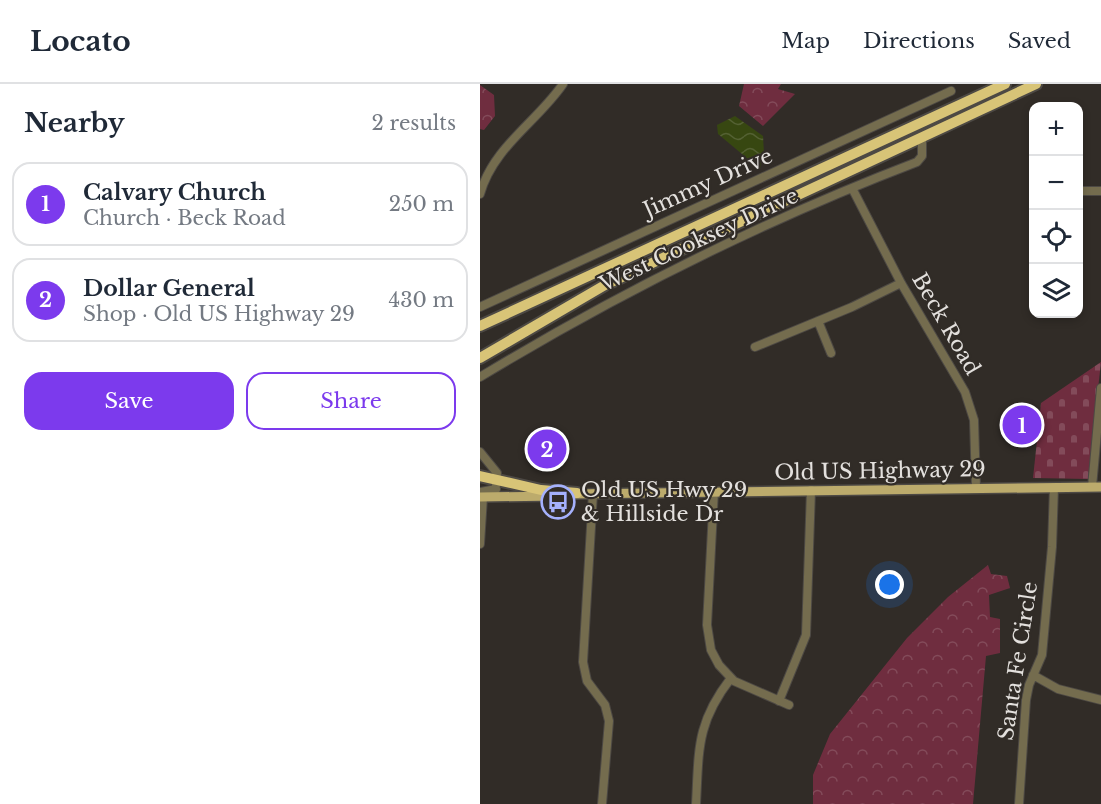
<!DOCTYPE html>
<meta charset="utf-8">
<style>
body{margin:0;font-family:"Libre Baskerville",serif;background:#f6f6f7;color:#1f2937}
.controls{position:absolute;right:18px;top:18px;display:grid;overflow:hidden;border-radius:12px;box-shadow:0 3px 9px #0003}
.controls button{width:54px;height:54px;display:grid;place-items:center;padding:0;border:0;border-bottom:2px solid #e0e1e3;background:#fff;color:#1f2937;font:30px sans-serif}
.you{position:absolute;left:410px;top:501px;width:21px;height:21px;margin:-15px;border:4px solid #fff;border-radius:50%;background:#1a73e8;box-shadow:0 0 0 9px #1a73e833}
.badge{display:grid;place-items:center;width:39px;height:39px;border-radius:50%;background:#7c3aed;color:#fff;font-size:20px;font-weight:700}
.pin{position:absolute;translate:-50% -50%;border:3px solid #fff;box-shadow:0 2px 6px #0006}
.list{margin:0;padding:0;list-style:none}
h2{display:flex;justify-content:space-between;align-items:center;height:78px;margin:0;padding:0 24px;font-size:26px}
h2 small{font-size:20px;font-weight:400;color:#747a83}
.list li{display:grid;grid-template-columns:39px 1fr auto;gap:18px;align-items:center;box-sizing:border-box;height:84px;margin:0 12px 12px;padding:0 12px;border:2px solid #e0e1e3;border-radius:18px}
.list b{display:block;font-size:22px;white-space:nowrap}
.list p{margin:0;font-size:20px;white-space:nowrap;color:#747a83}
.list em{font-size:20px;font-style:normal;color:#747a83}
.actions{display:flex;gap:12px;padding:18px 24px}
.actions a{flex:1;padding:14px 0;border:2px solid #7c3aed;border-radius:18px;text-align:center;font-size:21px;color:#7c3aed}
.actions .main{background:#7c3aed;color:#fff}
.icon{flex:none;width:33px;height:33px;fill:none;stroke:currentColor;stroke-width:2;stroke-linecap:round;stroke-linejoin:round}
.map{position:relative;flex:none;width:621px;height:720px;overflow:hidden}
header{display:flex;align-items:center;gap:36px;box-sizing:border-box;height:84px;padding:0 30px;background:#fff;border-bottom:2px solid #e0e1e3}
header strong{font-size:28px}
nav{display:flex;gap:33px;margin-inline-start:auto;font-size:21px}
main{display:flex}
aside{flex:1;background:#fff}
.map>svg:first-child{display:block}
.forest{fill:url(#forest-crowns)}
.cemetery{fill:url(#cemetery-stones)}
.water{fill:url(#water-waves)}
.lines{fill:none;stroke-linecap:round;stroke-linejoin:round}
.minor-casing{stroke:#4d4944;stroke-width:10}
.major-casing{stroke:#4d4944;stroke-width:12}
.highway-casing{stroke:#4d4944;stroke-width:14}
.minor{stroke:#746c4e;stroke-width:8}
.major{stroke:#bcab6c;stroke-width:9}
.highway{stroke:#d8c477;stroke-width:10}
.labels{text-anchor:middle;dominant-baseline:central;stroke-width:4.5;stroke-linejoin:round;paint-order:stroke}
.street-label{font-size:21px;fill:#e3e0dd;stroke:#312c27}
.poi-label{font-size:21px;fill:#e3e0dd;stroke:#312c27;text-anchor:start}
</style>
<header>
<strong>Locato</strong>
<nav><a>Map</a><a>Directions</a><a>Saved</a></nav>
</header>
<main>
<aside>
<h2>Nearby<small>2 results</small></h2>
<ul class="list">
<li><span class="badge">1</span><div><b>Calvary Church</b><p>Church · Beck Road</p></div><em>250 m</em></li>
<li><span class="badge">2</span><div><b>Dollar General</b><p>Shop · Old US Highway 29</p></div><em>430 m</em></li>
</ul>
<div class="actions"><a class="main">Save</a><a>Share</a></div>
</aside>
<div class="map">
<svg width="621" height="720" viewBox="0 0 621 720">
<defs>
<pattern id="forest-crowns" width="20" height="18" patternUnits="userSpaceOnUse" patternTransform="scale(1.5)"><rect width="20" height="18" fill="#6f2d3f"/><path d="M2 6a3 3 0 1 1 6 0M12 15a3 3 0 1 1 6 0" fill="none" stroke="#834b5a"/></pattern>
<pattern id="cemetery-stones" width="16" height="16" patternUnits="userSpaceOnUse" patternTransform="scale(1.5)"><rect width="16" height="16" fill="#6f2d3f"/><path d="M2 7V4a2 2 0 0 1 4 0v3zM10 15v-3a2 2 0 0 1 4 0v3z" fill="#834b5a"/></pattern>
<pattern id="water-waves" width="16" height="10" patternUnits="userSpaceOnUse" patternTransform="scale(1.5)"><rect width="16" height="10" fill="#374711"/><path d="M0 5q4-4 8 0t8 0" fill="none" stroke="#546133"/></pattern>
</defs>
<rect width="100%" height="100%" fill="#312c27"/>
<path class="forest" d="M264 0H301L298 5 315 10 283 42 259 22Z
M0 1 14 11 15 32 4 46 0 45Z
M508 481 511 490 527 492 530 504 509 511 510 533 520 535V569L506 572 493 720H333V691L350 650 427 554 468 513Z"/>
<path class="cemetery" d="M621 278 608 395 553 394 561 319Z"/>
<path class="water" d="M255 32 283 52 284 70 280 85 238 50 237 41Z"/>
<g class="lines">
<g class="minor-casing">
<path id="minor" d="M372 104 421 199 485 308 494 336 496 403
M598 107H621
M0 110C13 63 57 38 83 0
M0 223 471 7
M338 237 351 269
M275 263 372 223 421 199
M0 293C139 209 285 136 437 78L442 72V53
M0 368 17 389 15 412
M612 403 621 304
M234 407 227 541 231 566 239 581 254 597 309 621
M0 408 16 405
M113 409 103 578 107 597 125 621 129 637 122 720
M0 460 3 413
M553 591 578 605 621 616
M299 617 326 551 331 406
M216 720C219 666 216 639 251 594
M539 720 546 616 549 601 562 571 572 463 574 403"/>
</g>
<g class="major-casing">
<path id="major" d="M92 410 621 403
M0 413 79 412"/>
</g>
<g class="highway-casing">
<path id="highway" d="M0 242 525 0
M0 274 125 201 556 0
M0 392 61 406 97 409"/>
</g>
<use href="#minor" class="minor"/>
<use href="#major" class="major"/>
<use href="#highway" class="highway"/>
</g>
<defs>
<g id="bus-ring" transform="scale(1.725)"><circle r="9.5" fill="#312c27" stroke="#a5b1fc" stroke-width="1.5"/><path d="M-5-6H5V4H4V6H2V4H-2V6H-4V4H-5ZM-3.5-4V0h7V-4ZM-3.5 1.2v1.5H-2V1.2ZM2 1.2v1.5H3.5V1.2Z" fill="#a5b1fc"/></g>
</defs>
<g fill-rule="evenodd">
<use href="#bus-ring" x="78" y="418"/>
</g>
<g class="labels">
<g class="street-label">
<text transform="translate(228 99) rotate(-24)">Jimmy Drive</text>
<text transform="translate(219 156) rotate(-25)">West Cooksey Drive</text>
<text transform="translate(466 240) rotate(60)">Beck Road</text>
<text transform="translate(400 387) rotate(-1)">Old US Highway 29</text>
<text transform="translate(538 577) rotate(-81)">Santa Fe Circle</text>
</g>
<g class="poi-label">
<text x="101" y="406">Old US Hwy 29<tspan x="101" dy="24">&amp; Hillside Dr</tspan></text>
</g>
</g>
</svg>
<div class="controls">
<button>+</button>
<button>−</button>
<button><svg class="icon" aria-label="locate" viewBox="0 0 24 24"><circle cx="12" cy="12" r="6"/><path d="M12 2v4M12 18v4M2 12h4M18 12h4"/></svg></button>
<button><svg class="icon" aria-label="layers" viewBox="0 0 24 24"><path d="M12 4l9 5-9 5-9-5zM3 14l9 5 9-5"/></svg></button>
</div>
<div class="you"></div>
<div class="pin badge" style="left:542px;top:341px">1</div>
<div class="pin badge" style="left:67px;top:365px">2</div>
</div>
</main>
